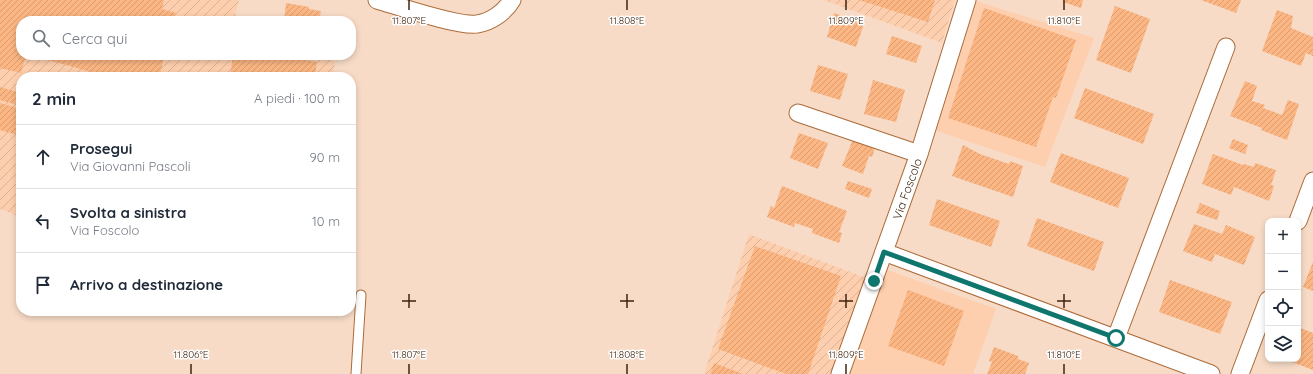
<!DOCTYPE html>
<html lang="it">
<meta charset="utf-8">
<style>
body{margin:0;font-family:Quicksand,sans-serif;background:#f6f6f7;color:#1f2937}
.controls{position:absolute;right:12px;bottom:12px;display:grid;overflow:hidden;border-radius:8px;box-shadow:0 2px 6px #0003}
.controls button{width:36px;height:36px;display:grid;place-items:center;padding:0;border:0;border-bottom:1px solid #e0e1e3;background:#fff;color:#1f2937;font:20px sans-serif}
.stop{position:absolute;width:12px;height:12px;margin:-9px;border:3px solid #0f766e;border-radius:50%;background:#fff}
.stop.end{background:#0f766e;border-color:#fff;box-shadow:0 1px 4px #0008}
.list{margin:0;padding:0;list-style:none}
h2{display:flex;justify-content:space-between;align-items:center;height:52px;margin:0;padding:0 16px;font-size:17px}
h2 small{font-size:13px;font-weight:400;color:#747a83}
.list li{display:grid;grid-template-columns:26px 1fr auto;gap:12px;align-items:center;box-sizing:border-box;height:64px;padding:0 16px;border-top:1px solid #e0e1e3}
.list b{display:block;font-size:15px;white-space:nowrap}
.list p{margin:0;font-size:13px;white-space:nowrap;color:#747a83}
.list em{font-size:13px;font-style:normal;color:#747a83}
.icon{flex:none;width:22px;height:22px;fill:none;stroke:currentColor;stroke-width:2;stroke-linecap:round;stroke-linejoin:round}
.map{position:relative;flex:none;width:1313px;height:374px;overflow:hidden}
.search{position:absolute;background:#fff;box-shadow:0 2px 6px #0003;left:16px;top:16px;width:340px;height:44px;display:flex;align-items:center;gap:10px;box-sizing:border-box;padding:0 14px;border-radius:16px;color:#747a83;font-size:15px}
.panel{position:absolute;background:#fff;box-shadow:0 2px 6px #0003;left:16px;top:72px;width:340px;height:244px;border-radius:16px}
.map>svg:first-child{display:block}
.built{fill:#fecfae}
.industrial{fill:url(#industrial-furrows)}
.building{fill:url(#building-hatch)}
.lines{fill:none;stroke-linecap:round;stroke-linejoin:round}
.service-casing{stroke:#ab6b39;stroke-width:11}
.minor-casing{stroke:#ab6b39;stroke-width:19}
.service{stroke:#fff;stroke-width:9}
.minor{stroke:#fff;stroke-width:17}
.route{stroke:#0f766e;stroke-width:5}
.ticks{fill:none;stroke:#402510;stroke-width:1.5}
.labels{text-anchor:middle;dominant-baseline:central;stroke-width:3;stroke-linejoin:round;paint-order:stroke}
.street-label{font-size:12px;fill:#402510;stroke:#fff}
.ticks-label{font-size:10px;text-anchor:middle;fill:#402510;stroke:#fff;stroke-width:3;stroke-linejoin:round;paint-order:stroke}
</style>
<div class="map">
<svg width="1313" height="374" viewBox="0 0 1313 374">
<defs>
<pattern id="industrial-furrows" width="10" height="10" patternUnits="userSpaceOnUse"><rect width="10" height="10" fill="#fecfae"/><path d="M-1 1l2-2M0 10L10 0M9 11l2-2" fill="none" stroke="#dbb295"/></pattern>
<pattern id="building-hatch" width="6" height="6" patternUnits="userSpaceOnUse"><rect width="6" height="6" fill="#fbb683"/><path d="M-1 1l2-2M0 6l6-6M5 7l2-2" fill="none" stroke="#d89c70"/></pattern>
</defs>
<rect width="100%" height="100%" fill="#f7dbc7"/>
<path class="built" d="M976 1 1094 38 1045 167 934 130Z
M879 267 996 309 973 374H840Z"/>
<path class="industrial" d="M0 0H239L234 21H21V55H304L335 61 333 77H21V217L0 209Z
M824 0H955L942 43Z
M749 234 874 281 840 374H704Z"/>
<path class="building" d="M0 0H164L162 9 176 13 174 21H21V55H26L21 73 0 68Z
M859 0H935L928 22Z
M1063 0H1083L1081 8 1063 2Z
M1201 0H1241L1236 13Z
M286 3 309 7V9L321 11 319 21H284Z
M1115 6 1150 19 1131 73 1096 60Z
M984 8 1076 40 1056 98 1053 97 1036 147 948 118Z
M1277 10 1293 16 1291 28 1313 37V56L1306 53 1301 66 1262 51Z
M834 13 864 24 856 47 827 37Z
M892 36 922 46 916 63 886 54Z
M30 55H165L159 77H90L91 72Z
M233 55H270L317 62 315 77H230Z
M818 65 848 74 840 100 810 91Z
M873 80 905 90 896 122 864 114Z
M1245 81 1257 86 1252 101 1265 105 1263 108 1282 115 1288 100 1299 104 1287 140 1261 130 1262 128 1230 116Z
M0 87 21 93V106L0 100Z
M1085 88 1154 114 1143 144 1074 118Z
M0 103 21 109V136L0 130Z
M799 133 828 143 818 169 790 158Z
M854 137 876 145 872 157 869 156 863 174 842 166Z
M1233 139 1248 145 1245 154 1229 148Z
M963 145 980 154 1009 164 1010 161 1023 166 1013 197 952 176Z
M1061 153 1129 178 1118 208 1050 182Z
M1213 154 1243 165 1244 164 1254 167 1255 163 1276 170 1271 185 1274 186 1269 201 1234 187 1231 195 1202 184Z
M848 181 872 189 869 198 845 189Z
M782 186 847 211 839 232 842 233 839 243 812 233 813 229 795 223 794 227 767 217 771 206 774 208Z
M937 199 1000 221 991 247 929 225Z
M1200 203 1220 211 1217 220 1196 213Z
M1037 218 1104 242 1094 271 1027 246Z
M1194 224 1222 234 1226 225 1255 237 1244 265 1215 254 1212 262 1183 251Z
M755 246 841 276 808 374H786L718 349Z
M1313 262V291L1303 287Z
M1170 280 1232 302 1220 334 1159 312Z
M908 290 964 311 944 366 888 346Z
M1298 327 1313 333V370L1284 359H1298Z
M994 347 1018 356V359L1029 363 1025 374H987L992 362 989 361Z
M714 363 743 374H710Z"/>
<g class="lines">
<g class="service-casing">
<path id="service" d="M356 374 361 295"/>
</g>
<g class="minor-casing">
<g id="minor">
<path d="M377 0C398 6 459 27 477 24 491 22 505 12 512 0"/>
<path d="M798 113 919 154"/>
<path d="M1298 221 1313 181"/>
<path d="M884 252 1211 374"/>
<path d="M1116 338 1226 47"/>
<path id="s1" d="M840 374 919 154 967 0"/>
<path d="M1240 374 1268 300"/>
</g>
</g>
<use href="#service" class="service"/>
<use href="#minor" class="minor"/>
</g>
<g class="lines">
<path class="route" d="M874 281 884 252 1116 338"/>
</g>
<path class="ticks" d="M409 0V10M627 0V10M846 0V10M1064 0V10M409 294V308M627 294V308M846 294V308M1064 294V308M402 301H416M620 301H634M839 301H853M1057 301H1071M191 364V374M409 364V374M627 364V374M846 364V374M1064 364V374"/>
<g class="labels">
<g class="street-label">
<text stroke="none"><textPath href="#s1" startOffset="197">Via Foscolo</textPath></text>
</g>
</g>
<g class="ticks-label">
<text x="409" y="24">11.807°E</text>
<text x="627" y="24">11.808°E</text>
<text x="846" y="24">11.809°E</text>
<text x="1064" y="24">11.810°E</text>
<text x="191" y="358">11.806°E</text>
<text x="409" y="358">11.807°E</text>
<text x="627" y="358">11.808°E</text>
<text x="846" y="358">11.809°E</text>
<text x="1064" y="358">11.810°E</text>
</g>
</svg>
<div class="controls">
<button>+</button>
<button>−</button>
<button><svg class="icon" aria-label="locate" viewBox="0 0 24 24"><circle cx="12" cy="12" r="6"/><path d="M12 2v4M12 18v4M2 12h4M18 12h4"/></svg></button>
<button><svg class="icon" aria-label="layers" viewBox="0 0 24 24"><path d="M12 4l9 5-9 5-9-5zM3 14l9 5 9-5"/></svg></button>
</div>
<div class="stop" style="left:1116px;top:338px"></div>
<div class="stop end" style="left:874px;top:281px"></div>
<div class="search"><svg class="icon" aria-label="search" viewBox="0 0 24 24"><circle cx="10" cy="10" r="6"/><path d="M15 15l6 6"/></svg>Cerca qui</div>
<section class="panel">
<h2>2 min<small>A piedi · 100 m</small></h2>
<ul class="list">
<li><svg class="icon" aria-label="ahead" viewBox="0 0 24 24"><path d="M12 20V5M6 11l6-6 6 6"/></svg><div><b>Prosegui</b><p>Via Giovanni Pascoli</p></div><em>90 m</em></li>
<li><svg class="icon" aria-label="left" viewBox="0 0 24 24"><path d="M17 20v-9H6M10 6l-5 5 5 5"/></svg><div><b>Svolta a sinistra</b><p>Via Foscolo</p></div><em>10 m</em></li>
<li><svg class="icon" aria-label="arrive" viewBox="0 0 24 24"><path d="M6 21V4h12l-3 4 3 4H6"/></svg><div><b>Arrivo a destinazione</b></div></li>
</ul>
</section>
</div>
